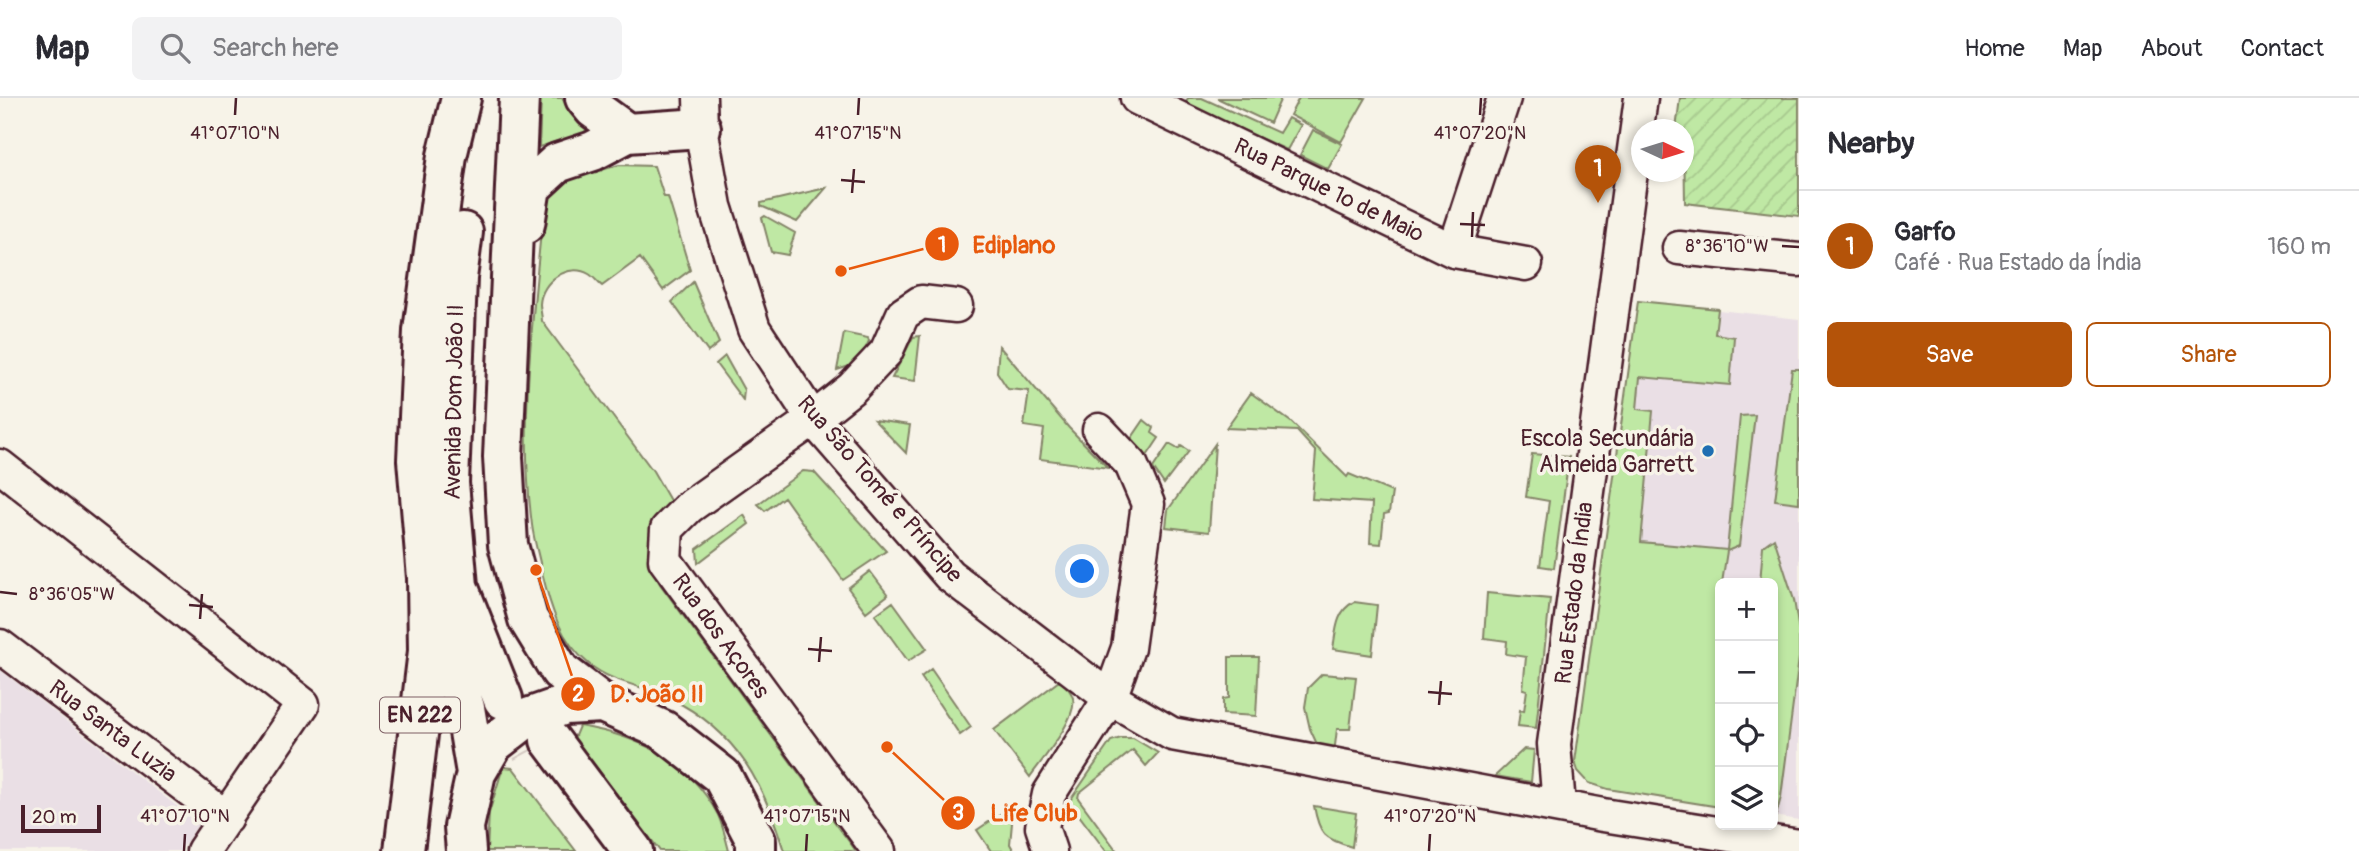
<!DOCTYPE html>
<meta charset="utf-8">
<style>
body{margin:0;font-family:Pangolin,sans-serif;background:#f2f2f3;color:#2b2b33}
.controls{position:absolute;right:21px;bottom:21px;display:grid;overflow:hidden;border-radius:10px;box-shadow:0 4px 10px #0003}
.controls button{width:63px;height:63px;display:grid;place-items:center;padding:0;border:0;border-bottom:2px solid #e1e1e2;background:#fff;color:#2b2b33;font:35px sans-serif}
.compass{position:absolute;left:1631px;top:21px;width:63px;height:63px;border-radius:50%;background:#fff;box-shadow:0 4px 10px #0003;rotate:94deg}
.scale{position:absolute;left:21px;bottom:18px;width:80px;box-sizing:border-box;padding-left:7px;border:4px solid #4a1f2b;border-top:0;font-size:19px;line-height:24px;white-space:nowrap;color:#4a1f2b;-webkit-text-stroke:5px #f7f3e8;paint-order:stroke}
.you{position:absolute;left:1083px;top:474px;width:24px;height:24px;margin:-18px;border:5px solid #fff;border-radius:50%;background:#1a73e8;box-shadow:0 0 0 10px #1a73e833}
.badge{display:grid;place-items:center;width:46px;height:46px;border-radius:50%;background:#b45309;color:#fff;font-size:23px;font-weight:700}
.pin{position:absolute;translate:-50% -58px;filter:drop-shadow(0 2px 4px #0008)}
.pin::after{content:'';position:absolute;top:37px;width:24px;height:21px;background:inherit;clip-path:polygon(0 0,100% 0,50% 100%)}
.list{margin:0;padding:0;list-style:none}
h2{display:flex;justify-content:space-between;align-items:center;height:91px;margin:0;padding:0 28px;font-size:30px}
h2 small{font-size:23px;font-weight:400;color:#7c7c81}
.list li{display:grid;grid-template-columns:46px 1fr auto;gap:21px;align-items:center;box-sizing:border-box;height:112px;padding:0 28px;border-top:2px solid #e1e1e2}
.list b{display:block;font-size:26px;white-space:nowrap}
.list p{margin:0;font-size:23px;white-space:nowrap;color:#7c7c81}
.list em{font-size:23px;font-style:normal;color:#7c7c81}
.actions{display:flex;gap:14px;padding:21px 28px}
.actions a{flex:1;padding:16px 0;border:2px solid #b45309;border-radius:10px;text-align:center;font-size:24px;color:#b45309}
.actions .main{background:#b45309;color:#fff}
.icon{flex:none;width:38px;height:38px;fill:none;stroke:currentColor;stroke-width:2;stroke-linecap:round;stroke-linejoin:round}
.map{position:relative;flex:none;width:1799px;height:753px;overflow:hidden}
header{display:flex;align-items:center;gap:42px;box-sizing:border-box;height:98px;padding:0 35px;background:#fff;border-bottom:2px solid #e1e1e2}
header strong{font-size:33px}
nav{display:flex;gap:38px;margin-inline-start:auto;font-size:24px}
.search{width:490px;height:63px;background:#f2f2f3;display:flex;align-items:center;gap:18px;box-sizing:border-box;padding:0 24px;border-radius:10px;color:#7c7c81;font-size:26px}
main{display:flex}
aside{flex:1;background:#fff}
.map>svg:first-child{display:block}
.built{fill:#eadfe5}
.grass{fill:#bfe8a4;stroke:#848468;stroke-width:2}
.garden{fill:url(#garden-furrows);stroke:#848468;stroke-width:2}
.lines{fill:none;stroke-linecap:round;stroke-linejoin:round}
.primary-tunnel{stroke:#d4c9c2;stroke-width:38;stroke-dasharray:38 19;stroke-linecap:butt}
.minor-casing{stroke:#4a1f2b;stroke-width:37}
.primary-casing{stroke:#4a1f2b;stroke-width:44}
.minor{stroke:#f7f3e8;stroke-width:32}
.primary{stroke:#f7f3e8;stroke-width:38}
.ticks{fill:none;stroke:#4a1f2b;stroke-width:2.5}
.poi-dot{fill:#1f6fb2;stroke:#f7f3e8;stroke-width:2.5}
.labels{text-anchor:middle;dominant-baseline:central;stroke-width:7;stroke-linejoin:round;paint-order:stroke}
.shield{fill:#f7f3e8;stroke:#7e5f64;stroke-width:2}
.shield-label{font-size:21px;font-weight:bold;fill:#4a1f2b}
.street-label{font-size:23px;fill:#4a1f2b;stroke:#f7f3e8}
.poi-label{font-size:23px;fill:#4a1f2b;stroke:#f7f3e8;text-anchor:end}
.ticks-label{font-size:18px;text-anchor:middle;fill:#4a1f2b;stroke:#f7f3e8;stroke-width:7;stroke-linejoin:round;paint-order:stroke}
.leader{fill:none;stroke:#e8590c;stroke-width:2.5}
.callout-dot{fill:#e8590c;stroke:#f7f3e8;stroke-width:2.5}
.mark-label{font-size:21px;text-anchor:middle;font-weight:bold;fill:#fff}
.callout-label{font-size:24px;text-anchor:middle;font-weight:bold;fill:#e8590c;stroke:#f7f3e8;stroke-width:7;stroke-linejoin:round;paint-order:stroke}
</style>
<header>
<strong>Map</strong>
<div class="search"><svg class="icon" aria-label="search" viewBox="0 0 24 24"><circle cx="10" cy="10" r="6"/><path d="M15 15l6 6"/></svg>Search here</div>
<nav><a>Home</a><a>Map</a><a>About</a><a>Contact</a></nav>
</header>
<main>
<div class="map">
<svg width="1799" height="753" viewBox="0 0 1799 753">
<defs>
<pattern id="garden-furrows" width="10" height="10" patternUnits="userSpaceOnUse" patternTransform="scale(1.75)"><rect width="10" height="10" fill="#bfe8a4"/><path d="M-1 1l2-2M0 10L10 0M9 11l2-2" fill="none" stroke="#a6c78d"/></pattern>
</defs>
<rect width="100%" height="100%" fill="#f7f3e8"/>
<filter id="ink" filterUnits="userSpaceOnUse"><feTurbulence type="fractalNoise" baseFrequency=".0143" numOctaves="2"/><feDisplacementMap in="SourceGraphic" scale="14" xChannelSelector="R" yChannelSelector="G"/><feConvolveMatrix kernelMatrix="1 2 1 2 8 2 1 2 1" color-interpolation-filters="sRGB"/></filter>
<g filter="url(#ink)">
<path class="built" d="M1638 203 1799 221V722L1773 718V485H1720V709L1608 691 1589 685 1578 673 1575 664Z
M0 572 199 725 180 753H0Z"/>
<path class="grass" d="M541 0H562L566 7 594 32 539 49Z
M1188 0H1202L1279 35 1288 20 1301 27 1287 52 1185 6Z
M1217 0H1281L1270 25Z
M1299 0H1366L1341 44 1290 17Z
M1313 32 1342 46 1328 71 1300 57Z
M619 67 654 68 664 99H668L690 172 663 192 640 160 602 188C598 185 594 179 589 176 569 164 541 183 540 206 540 211 542 217 542 223L653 373 672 406 651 438 649 464 660 486 856 753H784C764 686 737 633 671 601 644 587 613 586 589 566 560 543 550 508 542 474 539 458 534 443 532 427 518 319 535 207 544 100L562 83Z
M826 90 797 124 761 108V105Z
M765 118 795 135 788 157 771 154 762 120Z
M693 184 719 245 708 254 672 204Z
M1638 203 1718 211 1715 236 1734 239 1730 287 1640 279 1637 311 1653 313 1641 444 1727 452 1740 318 1755 317 1739 448 1727 453 1722 485H1720V709L1608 691 1589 685 1578 673 1575 664Z
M844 235 868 240 869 243 859 265 837 272Z
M920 238 915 283 892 280 913 239Z
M999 248 1069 330 1108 370 1040 361 1044 331 1024 328 1029 293 1008 291 997 274Z
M725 258 744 292 743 302 716 266Z
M1792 271H1799V405L1775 402Z
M1251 295 1291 324 1347 379 1349 376 1392 394 1389 415 1384 416 1381 446 1370 445 1372 405 1312 401 1316 354 1297 333 1226 330Z
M874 322 910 327 906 355Z
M1144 322 1154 330 1152 335 1159 340 1145 361 1129 344Z
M1169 346 1178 351 1181 348 1189 353 1164 386 1153 370Z
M1215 346 1209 434 1166 429 1168 412Z
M1532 356 1569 359 1554 470 1540 468 1549 403 1526 399Z
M803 373 814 374 886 453 843 482 784 399 765 413 758 406Z
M744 417 749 426 698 465 697 451Z
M1774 440 1794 502 1799 533V560L1781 699 1776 718H1773V485H1760L1763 448Z
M870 473 888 497 866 514 848 490Z
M1487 495 1550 501 1536 630 1518 628 1520 612 1524 613 1527 592 1523 591 1526 559 1506 556 1507 543 1484 540Z
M893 504 927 551 908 563 875 517Z
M1354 504 1377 507 1372 557 1333 551C1336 533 1336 513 1354 504Z
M1229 559H1259L1256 618 1223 616V601L1229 600Z
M931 571 971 629 960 637 921 579Z
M1322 576 1356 579 1350 631H1337L1334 656 1316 644 1310 631 1305 609 1308 590Z
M1059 583C1065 587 1071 592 1073 600 1078 620 1042 662 1030 679L994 632Z
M579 628C639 638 688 661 718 717 723 728 726 741 729 753H660L574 640Z
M1121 640H1133L1158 655 1146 668 1133 652 1079 695 1078 700 1117 753H1106L1069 704 1111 643Z
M1524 651 1534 652 1531 684 1495 678Z
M503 669 513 670 576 753H487L489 715Z
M1314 708 1356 715 1352 749C1324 741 1319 736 1314 708Z
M1005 713 1012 725 1010 746 1014 753H991L977 732Z"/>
<path class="garden" d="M1680 0H1799V118L1685 105 1684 32 1676 31Z"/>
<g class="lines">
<path class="primary-tunnel" d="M503 601 531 653"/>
<g class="minor-casing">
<path id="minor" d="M700 0 701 30 715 108 754 231 813 321 949 477 1110 600 1172 636 1603 717 1799 748
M1137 0 1454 153 1526 166
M1679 150 1799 162
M1454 153 1504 0
M0 368 303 606 203 753
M0 548 227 720
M1559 708 1554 646 1641 0
M879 753 665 462 667 431 689 409 813 321 852 290 886 254 903 216 921 204 956 208
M1050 753 1042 729 1049 696 1110 600 1128 550 1148 406 1131 366 1099 332"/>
</g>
<g class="primary-casing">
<path id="primary" d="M519 0 503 359 508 447 528 521 560 573 602 605
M585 0 594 11 627 35
M525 126 531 89 557 65 593 53 627 35 701 30
M463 134 457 180 449 385 458 488 503 601
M438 519 465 610 476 675
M550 642 633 753
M404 753 428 553 427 480 417 362 423 233 447 58 461 0
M466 753 464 729 476 675 493 646 525 621 565 607 602 605 663 632 722 678 756 743V753"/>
</g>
<use href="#minor" class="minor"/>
<use href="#primary" class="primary"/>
</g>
</g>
<path class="ticks" d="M235 17 236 0M858 17 859 0M1480 17 1481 0M841 82 865 84M852 95 854 71M1460 126 1485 127M1472 139 1473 114M1782 148 1799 149M0 494 17 496M189 507 213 509M200 521 202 496M808 551 832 553M819 564 821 539M1428 594 1452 596M1439 607 1441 583M184 753 185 736M806 753 807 736M1429 753 1430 736"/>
<circle class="poi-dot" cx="1708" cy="353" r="7"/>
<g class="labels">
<rect class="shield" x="380" y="599.5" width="80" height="35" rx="5"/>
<g class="shield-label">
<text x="420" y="617">EN 222</text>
</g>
<g class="street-label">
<text transform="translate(1329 92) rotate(26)">Rua Parque 1º de Maio</text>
<text transform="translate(454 304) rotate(-89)">Avenida Dom João II</text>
<text transform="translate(880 391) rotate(49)">Rua São Tomé e Príncipe</text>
<text transform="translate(1574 495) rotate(-83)">Rua Estado da Índia</text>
<text transform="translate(721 538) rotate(54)">Rua dos Açores</text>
<text transform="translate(113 633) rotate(37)">Rua Santa Luzia</text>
</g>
<g class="poi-label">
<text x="1694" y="340">Escola Secundária<tspan x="1694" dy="26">Almeida Garrett</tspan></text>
</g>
</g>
<g class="ticks-label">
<text x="235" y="41">41°07'10"N</text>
<text x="858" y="41">41°07'15"N</text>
<text x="1480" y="41">41°07'20"N</text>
<text x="1727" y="154">8°36'10"W</text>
<text x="72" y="502">8°36'05"W</text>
<text x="185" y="724">41°07'10"N</text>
<text x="807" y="724">41°07'15"N</text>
<text x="1430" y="724">41°07'20"N</text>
</g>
<path class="leader" d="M841 173L942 146M536 472L578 596M887 649L958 715"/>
<g class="callout-dot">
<circle cx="841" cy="173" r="7"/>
<circle cx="536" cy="472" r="7"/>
<circle cx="887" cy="649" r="7"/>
<circle cx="942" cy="146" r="18"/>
<circle cx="578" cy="596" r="18"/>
<circle cx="958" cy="715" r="18"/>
</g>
<g class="mark-label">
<text x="942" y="154">1</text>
<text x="578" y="603">2</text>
<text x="958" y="722">3</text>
</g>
<g class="callout-label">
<text x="1014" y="155">Ediplano</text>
<text x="657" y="604">D. João II</text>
<text x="1034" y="723">Life Club</text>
</g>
</svg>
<div class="controls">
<button>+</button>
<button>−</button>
<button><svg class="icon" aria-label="locate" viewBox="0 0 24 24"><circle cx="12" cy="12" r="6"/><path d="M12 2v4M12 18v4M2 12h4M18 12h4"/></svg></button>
<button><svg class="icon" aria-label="layers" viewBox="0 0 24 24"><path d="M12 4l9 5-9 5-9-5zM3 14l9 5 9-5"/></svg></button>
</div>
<svg class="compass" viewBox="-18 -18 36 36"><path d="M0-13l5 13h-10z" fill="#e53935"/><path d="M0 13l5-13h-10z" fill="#7c7c81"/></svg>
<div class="scale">20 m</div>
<div class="you"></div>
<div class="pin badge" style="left:1598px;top:105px">1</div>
</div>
<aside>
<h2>Nearby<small></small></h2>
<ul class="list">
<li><span class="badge">1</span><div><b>Garfo</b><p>Café · Rua Estado da Índia</p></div><em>160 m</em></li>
</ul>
<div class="actions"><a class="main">Save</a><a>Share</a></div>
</aside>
</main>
